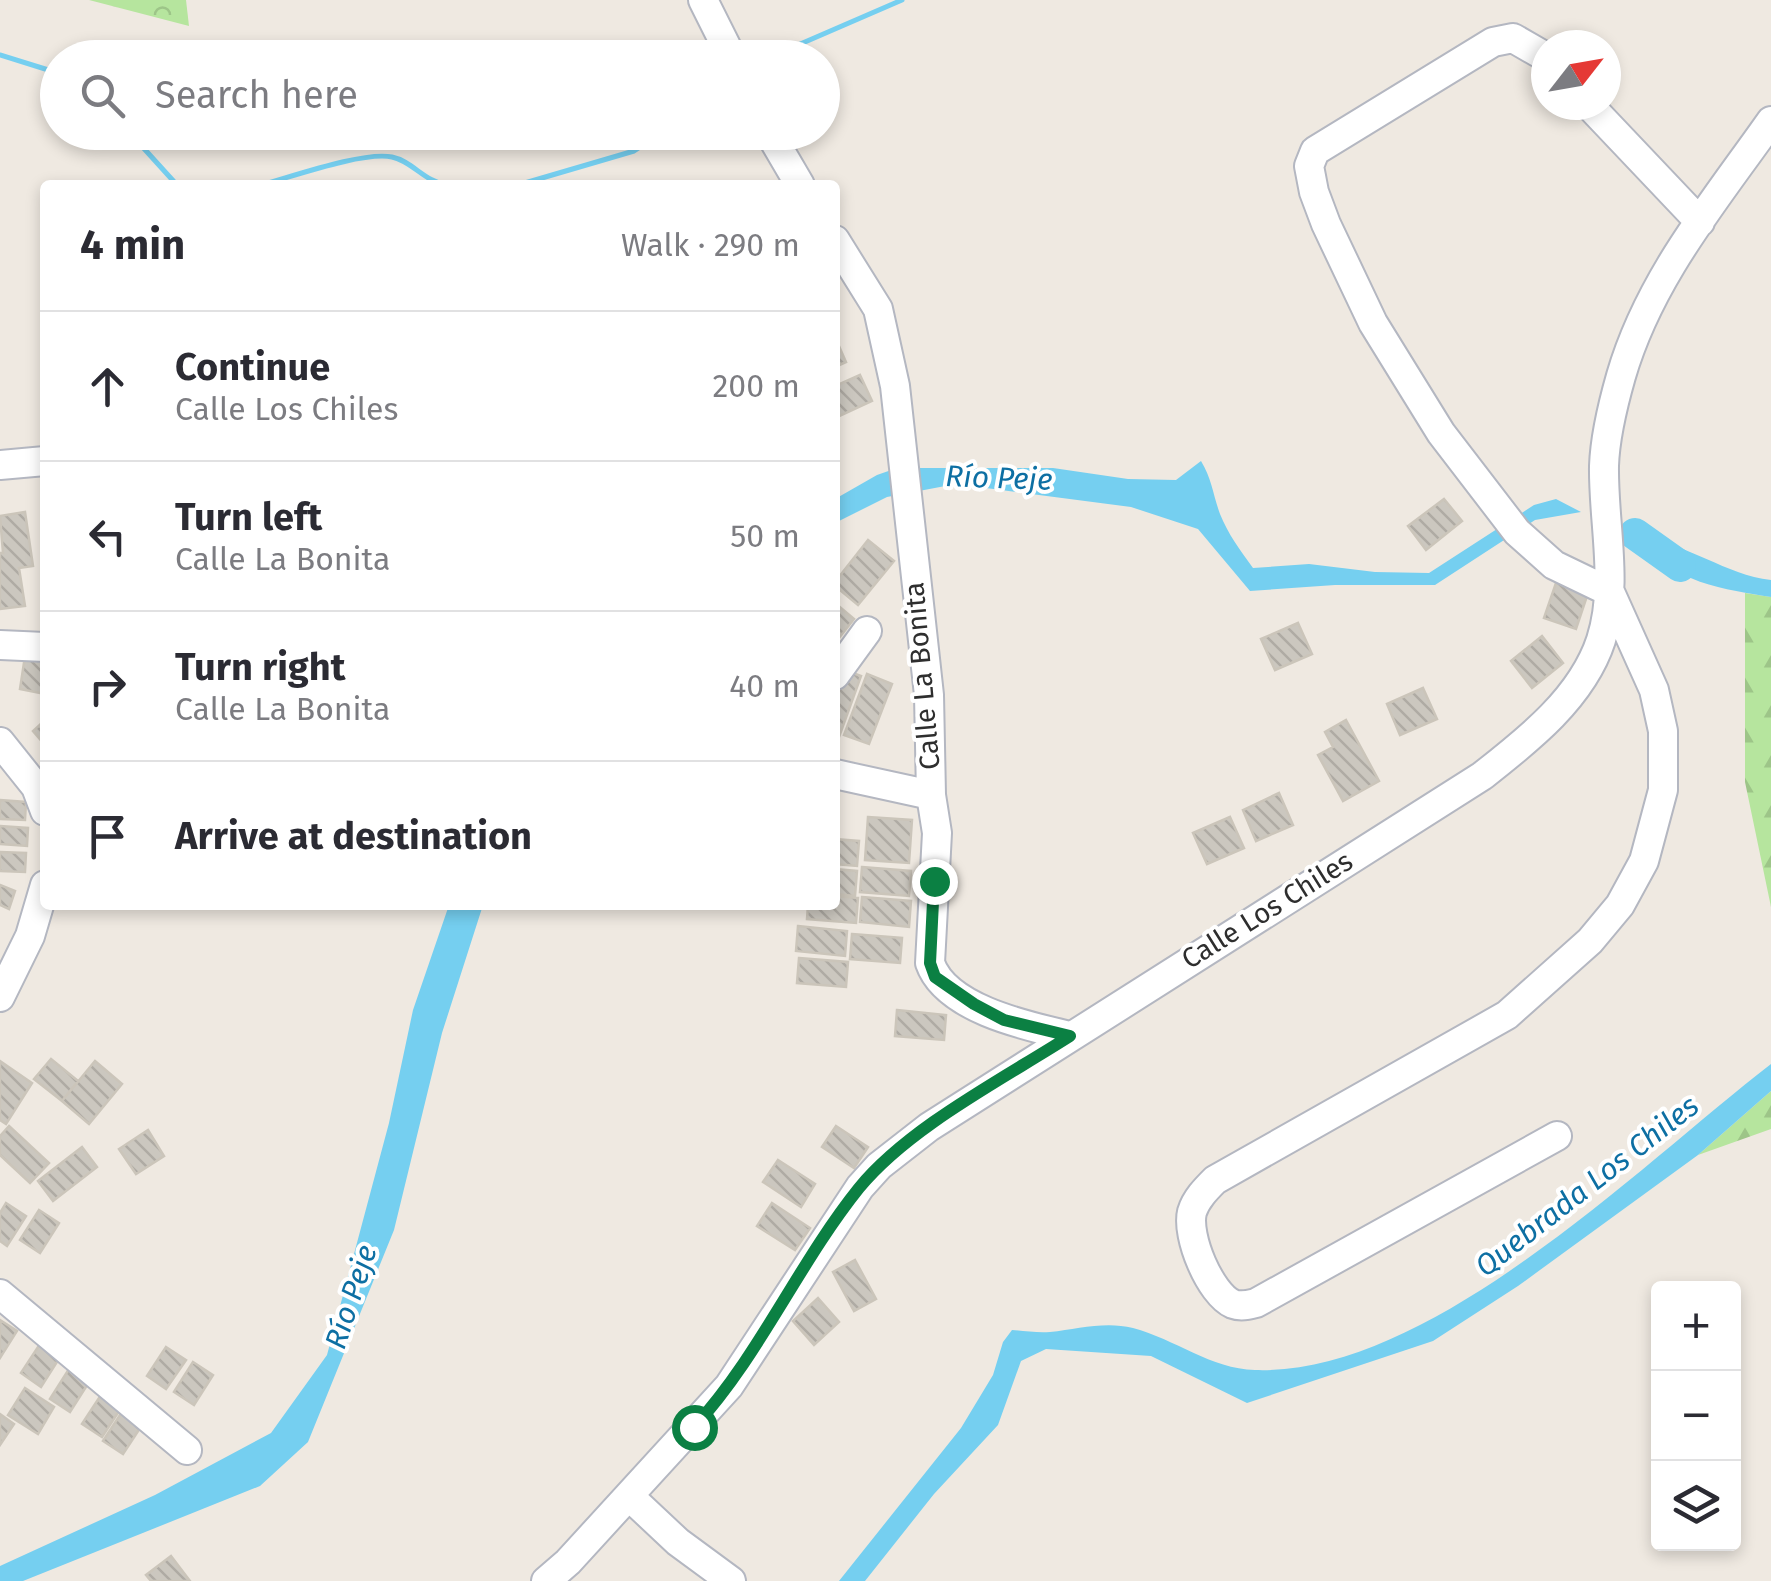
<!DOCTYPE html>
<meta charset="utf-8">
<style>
body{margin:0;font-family:"Fira Sans",sans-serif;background:#f2f2f3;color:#2b2b33}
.controls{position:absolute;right:30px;bottom:30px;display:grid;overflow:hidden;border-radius:10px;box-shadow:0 5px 15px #0003}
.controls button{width:90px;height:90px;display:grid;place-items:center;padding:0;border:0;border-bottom:2px solid #e1e1e2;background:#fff;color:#2b2b33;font:50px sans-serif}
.compass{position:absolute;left:1531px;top:30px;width:90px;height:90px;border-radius:50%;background:#fff;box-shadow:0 5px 15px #0003;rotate:59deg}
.stop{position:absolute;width:30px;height:30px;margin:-22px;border:8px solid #0b8043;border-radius:50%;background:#fff}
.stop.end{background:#0b8043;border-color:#fff;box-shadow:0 2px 10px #0008}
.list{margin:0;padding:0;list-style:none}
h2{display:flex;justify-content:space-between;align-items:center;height:130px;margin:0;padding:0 40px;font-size:42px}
h2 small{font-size:32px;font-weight:400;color:#7c7c81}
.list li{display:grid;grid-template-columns:65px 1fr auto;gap:30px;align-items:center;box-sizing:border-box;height:150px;padding:0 40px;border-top:2px solid #e1e1e2}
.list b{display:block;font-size:38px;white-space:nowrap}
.list p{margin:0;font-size:32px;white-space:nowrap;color:#7c7c81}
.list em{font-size:32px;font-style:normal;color:#7c7c81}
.icon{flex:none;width:55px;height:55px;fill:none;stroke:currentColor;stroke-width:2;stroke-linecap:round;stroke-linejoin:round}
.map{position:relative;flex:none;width:1771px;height:1581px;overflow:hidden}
.search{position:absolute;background:#fff;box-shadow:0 5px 15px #0003;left:40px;top:40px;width:800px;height:110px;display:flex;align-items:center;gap:25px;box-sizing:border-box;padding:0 35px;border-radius:55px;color:#7c7c81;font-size:38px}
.panel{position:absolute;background:#fff;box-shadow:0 5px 15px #0003;left:40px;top:180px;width:800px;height:730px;border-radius:10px}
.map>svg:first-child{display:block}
.forest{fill:url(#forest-firs)}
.park{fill:url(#park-crowns)}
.water{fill:#75cff0}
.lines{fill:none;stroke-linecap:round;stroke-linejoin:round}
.stream{stroke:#75cff0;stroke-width:5}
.river{stroke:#75cff0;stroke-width:32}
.building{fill:url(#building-back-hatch);stroke:#cbc5ba;stroke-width:2.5}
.minor-casing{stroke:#b4b7c1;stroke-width:32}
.minor{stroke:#fff;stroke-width:28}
.route{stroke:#0b8043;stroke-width:12}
.labels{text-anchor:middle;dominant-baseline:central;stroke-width:8;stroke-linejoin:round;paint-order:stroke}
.street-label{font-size:28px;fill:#2e2e2e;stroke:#fff}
.water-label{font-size:30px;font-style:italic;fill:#0d6fa3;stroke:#fff}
</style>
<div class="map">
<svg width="1771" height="1581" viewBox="0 0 1771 1581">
<defs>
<pattern id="forest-firs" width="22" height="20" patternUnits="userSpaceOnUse" patternTransform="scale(2.5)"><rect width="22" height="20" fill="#b6e59e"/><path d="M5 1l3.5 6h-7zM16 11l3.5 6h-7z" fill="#9dc588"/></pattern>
<pattern id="park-crowns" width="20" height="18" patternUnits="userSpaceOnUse" patternTransform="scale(2.5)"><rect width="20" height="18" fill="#b6e59e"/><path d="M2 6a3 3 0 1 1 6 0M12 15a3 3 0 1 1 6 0" fill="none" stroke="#9dc588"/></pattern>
<pattern id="building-back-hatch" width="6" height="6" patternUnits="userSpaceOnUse" patternTransform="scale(2.5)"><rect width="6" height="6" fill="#cbc7bf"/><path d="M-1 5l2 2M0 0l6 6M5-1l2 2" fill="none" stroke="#afaba4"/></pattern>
</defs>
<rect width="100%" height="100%" fill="#efe9e1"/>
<path class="forest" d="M1745 593 1771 597V907L1745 782Z
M1771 1091V1129L1698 1155Z"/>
<path class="park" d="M89 0H186L189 26Z"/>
<path class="water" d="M1201 461C1212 479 1213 495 1220 514 1228 534 1240 550 1253 568L1309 564 1375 572 1429 573 1534 505 1556 499 1581 512 1535 520 1435 585H1335L1250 591 1198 529 1131 507 956 484 887 497 835 523V499L877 475 897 468H1053L1128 479 1176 480Z
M1644 540C1689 543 1725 575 1771 580V597C1728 590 1667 582 1644 540Z
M449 905H483L442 1033 394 1230 308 1442 260 1486 23 1581H0V1566L155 1495 271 1433 327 1355 389 1123 413 1010Z
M1771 1064V1091L1698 1155 1518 1286 1433 1341 1247 1403 1151 1356 1046 1349 1021 1361 998 1425 934 1494 865 1581H839L961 1428 993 1375 1003 1342 1012 1330C1025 1331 1038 1333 1050 1332 1078 1329 1105 1321 1133 1328 1175 1339 1211 1369 1255 1370 1430 1376 1640 1165 1771 1064Z"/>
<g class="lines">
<path class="stream" d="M0 55 58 73
M778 58 798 45 902 0
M129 132 177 185
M261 185C291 177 364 151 392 157 412 161 425 182 447 185
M518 185 634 151 663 132"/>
<path class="river" d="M1635 534 1680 566"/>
</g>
<path class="building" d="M835 337 846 362 835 367Z
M860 375 872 401 835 418V386Z
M1444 499 1462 521 1426 550 1408 526Z
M25 512 33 566 19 568 25 606 0 609V553H3L0 516Z
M868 540 894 561 858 605 835 586V582Z
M1557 580 1589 590 1576 629 1544 618Z
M835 603 854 619 835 643Z
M1298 623 1312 654 1275 670 1261 639Z
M1542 636 1563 663 1532 688 1511 661Z
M25 656 45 660V694L20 689Z
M837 667 861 676 839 737 835 735Z
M867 674 892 684 869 744 844 735Z
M1423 688 1437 719 1400 735 1387 704Z
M45 720V745L33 731Z
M1346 720 1379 781 1343 801 1318 755 1333 747 1325 732Z
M1279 793 1293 825 1256 841 1243 810Z
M0 800 26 802 25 820 0 819Z
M868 817 912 820 909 863 865 860Z
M1230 817 1244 848 1207 864 1193 833Z
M0 826 28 828 27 846 0 844Z
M835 839 859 841 857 866 835 864Z
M0 852 26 853 25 872 0 871Z
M862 867 911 871 909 896 860 892Z
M835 869 857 871 855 896 835 894Z
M0 885 15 891 9 909 0 905Z
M835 896 858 898 856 923 807 919 808 905H835Z
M862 897 911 901 909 927 860 922Z
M798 926 847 931 845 956 796 951Z
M852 934 902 938 900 963 850 959Z
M799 958 848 962 846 987 797 983Z
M897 1010 946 1015 944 1040 895 1036Z
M51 1059 78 1081 62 1101 34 1079Z
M0 1061 32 1083 6 1124 0 1120Z
M95 1061 122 1084 89 1124 62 1101Z
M9 1126 49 1163 30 1183 0 1155V1136Z
M836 1126 868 1147 854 1168 822 1147Z
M148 1130 164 1156 136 1174 119 1149Z
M82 1147 97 1167 53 1201 38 1181Z
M778 1160 815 1184 801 1207 763 1182Z
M6 1203 26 1216 7 1246 0 1241V1213Z
M772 1203 810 1228 795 1250 757 1226Z
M39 1210 59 1223 40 1253 20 1240Z
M855 1260 876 1299 854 1311 833 1272Z
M818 1298 839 1322 814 1345 793 1321Z
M0 1320 17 1331 0 1358Z
M40 1344 60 1357 41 1387 21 1373Z
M166 1347 186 1360 166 1389 147 1376Z
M193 1362 213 1375 194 1405 174 1392Z
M69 1369 89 1382 70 1412 50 1399Z
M25 1388 54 1407 38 1434 8 1415Z
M101 1395 121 1408 102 1437 82 1424Z
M122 1412 142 1425 123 1454 103 1441Z
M0 1414 14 1424 0 1445Z
M171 1556 190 1581H151L146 1575Z"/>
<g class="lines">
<g class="minor-casing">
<path id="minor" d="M703 0 732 58
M1546 57 1513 38 1493 42 1315 151 1309 166 1314 192 1326 224 1373 323 1441 433 1517 532 1554 565 1610 592 1654 690 1663 731V790L1644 861 1620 905 1590 941 1507 1015 1215 1180C1206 1189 1196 1199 1192 1212 1186 1236 1210 1294 1233 1304 1241 1307 1248 1305 1256 1303L1557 1136
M1589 105 1700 222
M769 132 800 185
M835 240 878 309 895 386 929 695 931 795 937 833 930 963C946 1009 1027 1026 1070 1036
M0 465 45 461
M0 645 45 647
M835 675 867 631
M0 742 36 787 45 811
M835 774 931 795
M0 997 30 936 45 885
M0 1294 187 1450
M630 1497 678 1542 731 1581
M546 1581 568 1562 729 1386 860 1187 879 1166 929 1127 1482 776C1528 740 1582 698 1601 640 1619 584 1603 523 1604 466 1605 436 1613 404 1621 376 1649 279 1714 202 1771 121"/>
</g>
<use href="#minor" class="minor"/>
</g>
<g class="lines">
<path class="route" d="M694 1427C760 1355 798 1264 859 1188 909 1127 1003 1079 1070 1036L1004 1020 974 1004 935 977 930 963 934 881"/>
</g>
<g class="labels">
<g class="street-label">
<text transform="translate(922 676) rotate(-95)">Calle La Bonita</text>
<text transform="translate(1267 910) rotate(-32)">Calle Los Chiles</text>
</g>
<g class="water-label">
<text transform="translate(999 478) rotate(2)">Río Peje</text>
<text transform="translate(1587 1186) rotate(-38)">Quebrada Los Chiles</text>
<text transform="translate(351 1297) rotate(-72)">Río Peje</text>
</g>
</g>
</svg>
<div class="controls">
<button>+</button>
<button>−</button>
<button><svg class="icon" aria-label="layers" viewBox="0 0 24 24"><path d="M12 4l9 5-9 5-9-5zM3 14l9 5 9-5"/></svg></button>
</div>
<svg class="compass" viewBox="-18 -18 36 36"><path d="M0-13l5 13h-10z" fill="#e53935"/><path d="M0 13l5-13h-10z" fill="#7c7c81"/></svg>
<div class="stop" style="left:694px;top:1427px"></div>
<div class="stop end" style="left:934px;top:881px"></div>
<div class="search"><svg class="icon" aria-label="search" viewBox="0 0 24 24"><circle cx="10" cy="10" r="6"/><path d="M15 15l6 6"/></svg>Search here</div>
<section class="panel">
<h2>4 min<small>Walk · 290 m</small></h2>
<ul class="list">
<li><svg class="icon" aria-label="ahead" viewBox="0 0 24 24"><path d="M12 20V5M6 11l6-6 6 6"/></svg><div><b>Continue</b><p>Calle Los Chiles</p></div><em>200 m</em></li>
<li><svg class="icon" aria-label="left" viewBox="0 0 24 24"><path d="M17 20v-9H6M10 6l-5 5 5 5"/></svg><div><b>Turn left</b><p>Calle La Bonita</p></div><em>50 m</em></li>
<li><svg class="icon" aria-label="right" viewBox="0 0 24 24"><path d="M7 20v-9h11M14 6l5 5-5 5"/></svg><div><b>Turn right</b><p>Calle La Bonita</p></div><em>40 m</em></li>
<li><svg class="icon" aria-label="arrive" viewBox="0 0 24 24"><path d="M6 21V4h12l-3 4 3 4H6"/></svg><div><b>Arrive at destination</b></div></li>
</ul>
</section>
</div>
